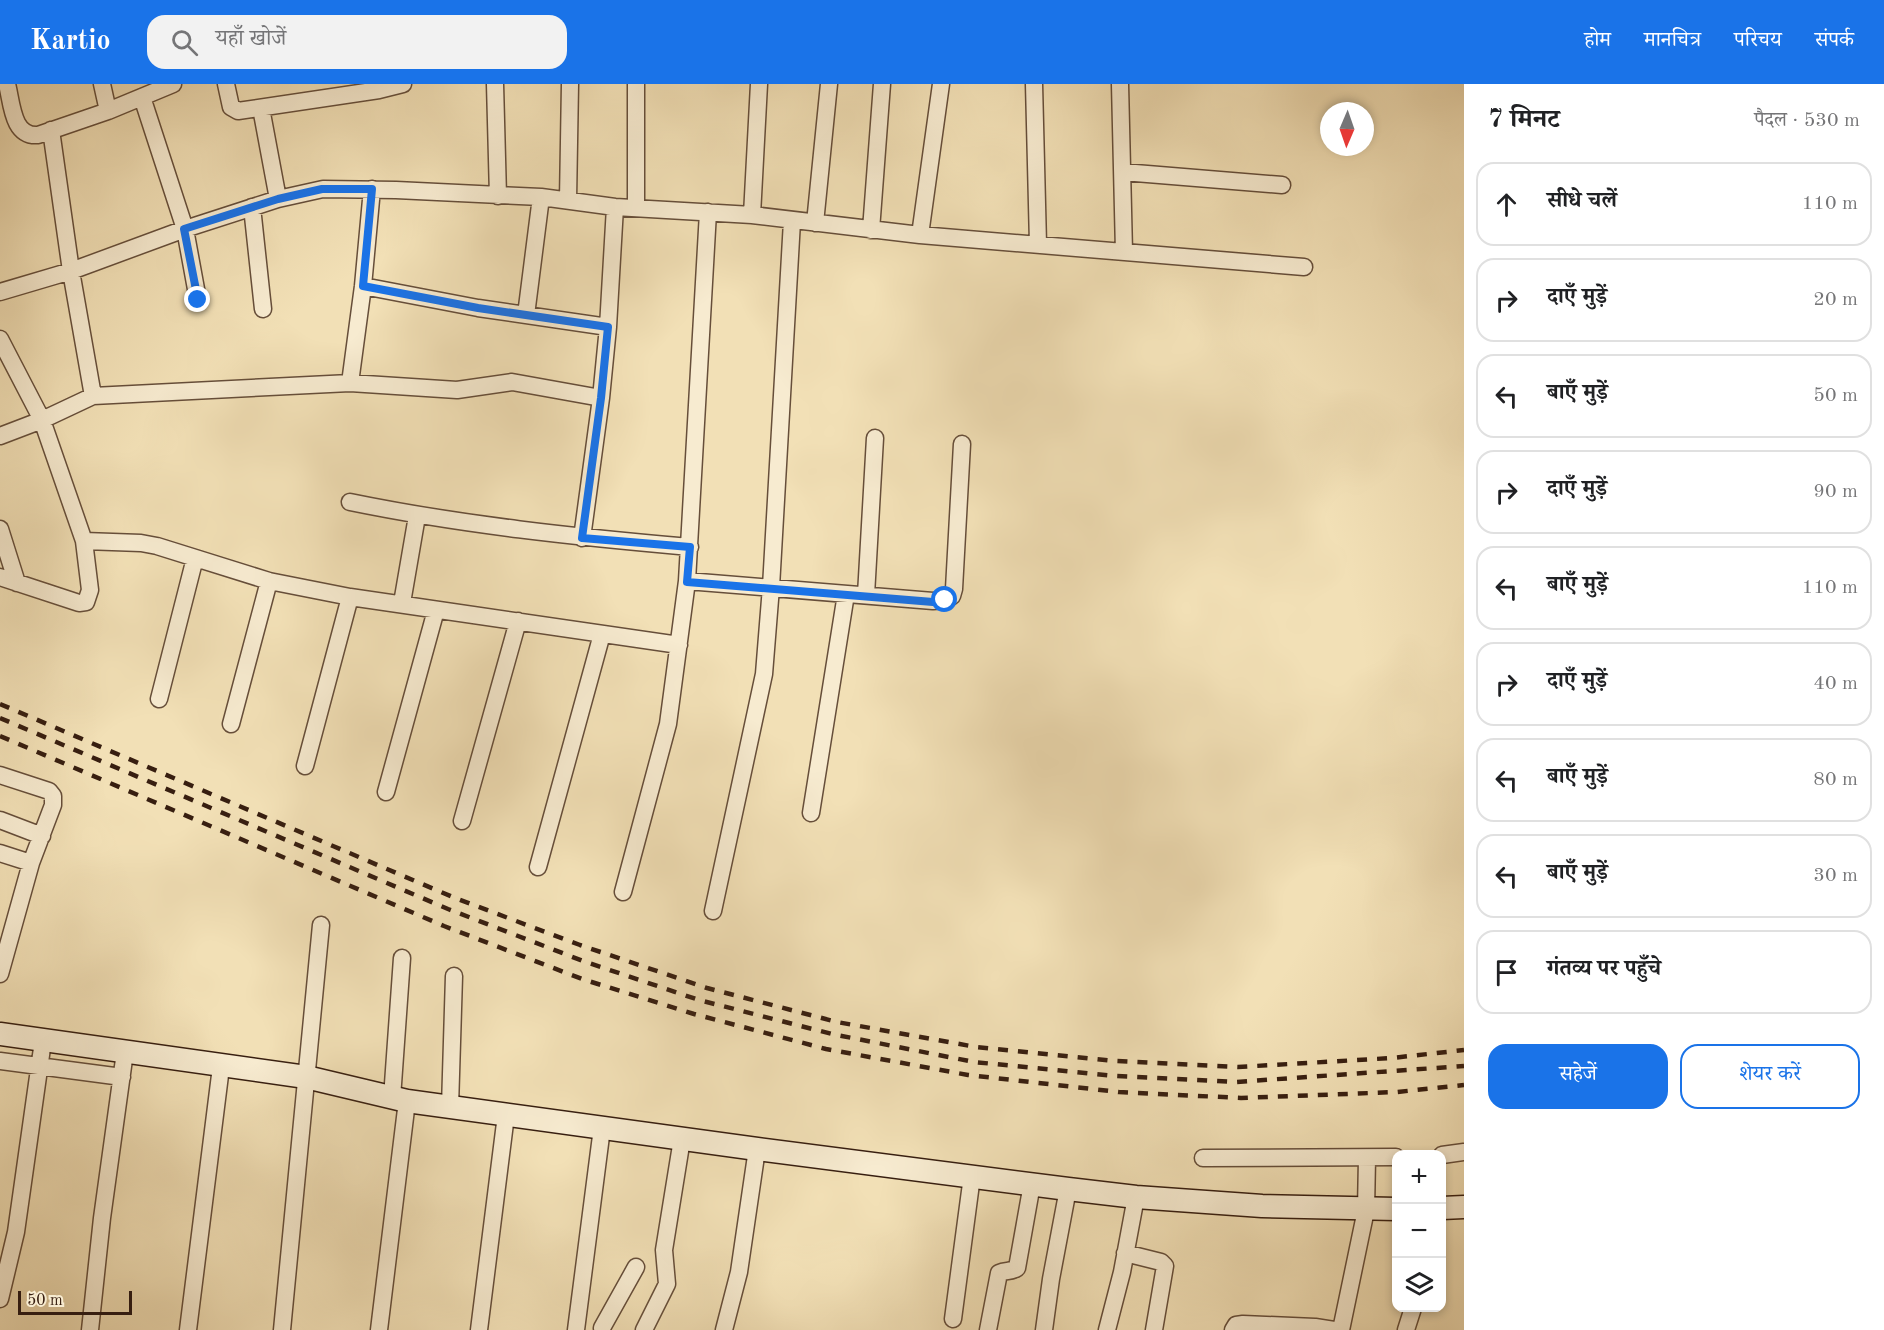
<!DOCTYPE html>
<html lang="hi">
<meta charset="utf-8">
<style>
body{margin:0;font-family:"Old Standard TT","Noto Serif Devanagari",serif;background:#f2f2f2;color:#202124}
.controls{position:absolute;right:18px;bottom:18px;display:grid;overflow:hidden;border-radius:12px;box-shadow:0 3px 9px #0003}
.controls button{width:54px;height:54px;display:grid;place-items:center;padding:0;border:0;border-bottom:2px solid #e0e0e0;background:#fff;color:#202124;font:30px sans-serif}
.compass{position:absolute;left:1320px;top:18px;width:54px;height:54px;border-radius:50%;background:#fff;box-shadow:0 3px 9px #0003;rotate:182deg}
.scale{position:absolute;left:18px;bottom:15px;width:114px;box-sizing:border-box;padding-left:6px;border:3px solid #371e10;border-top:0;font-size:16px;line-height:21px;white-space:nowrap;color:#371e10;-webkit-text-stroke:4px #f7ebd0;paint-order:stroke}
.stop{position:absolute;width:18px;height:18px;margin:-14px;border:4px solid #1a73e8;border-radius:50%;background:#fff}
.stop.end{background:#1a73e8;border-color:#fff;box-shadow:0 2px 6px #0008}
.list{margin:0;padding:0;list-style:none}
h2{display:flex;justify-content:space-between;align-items:center;height:78px;margin:0;padding:0 24px;font-size:26px}
h2 small{font-size:20px;font-weight:400;color:#757577}
.list li{display:grid;grid-template-columns:39px 1fr auto;gap:18px;align-items:center;box-sizing:border-box;height:84px;margin:0 12px 12px;padding:0 12px;border:2px solid #e0e0e0;border-radius:18px}
.list b{display:block;font-size:22px;white-space:nowrap}
.list em{font-size:20px;font-style:normal;color:#757577}
.actions{display:flex;gap:12px;padding:18px 24px}
.actions a{flex:1;padding:14px 0;border:2px solid #1a73e8;border-radius:18px;text-align:center;font-size:21px;color:#1a73e8}
.actions .main{background:#1a73e8;color:#fff}
.icon{flex:none;width:33px;height:33px;fill:none;stroke:currentColor;stroke-width:2;stroke-linecap:round;stroke-linejoin:round}
.map{position:relative;flex:none;width:1464px;height:1246px;overflow:hidden}
header{display:flex;align-items:center;gap:36px;box-sizing:border-box;height:84px;padding:0 30px;background:#1a73e8;color:#fff}
header strong{font-size:28px}
nav{display:flex;gap:33px;margin-inline-start:auto;font-size:21px}
.search{width:420px;height:54px;background:#f2f2f2;display:flex;align-items:center;gap:15px;box-sizing:border-box;padding:0 21px;border-radius:18px;color:#757577;font-size:22px}
main{display:flex}
aside{flex:1;background:#fff}
.map>svg:first-child{display:block}
.lines{fill:none;stroke-linecap:round;stroke-linejoin:round}
.street-casing{stroke:#664e3a;stroke-width:19}
.secondary-casing{stroke:#371e10;stroke-width:25}
.street{stroke:#f7ebd0;stroke-width:16}
.secondary{stroke:#f7ebd0;stroke-width:22}
.rail{stroke:#371e10;stroke-width:4.5;stroke-dasharray:10 10;stroke-linecap:butt}
.route{stroke:#1a73e8;stroke-width:8}
</style>
<header>
<strong>Kartio</strong>
<div class="search"><svg class="icon" aria-label="search" viewBox="0 0 24 24"><circle cx="10" cy="10" r="6"/><path d="M15 15l6 6"/></svg>यहाँ खोजें</div>
<nav><a>होम</a><a>मानचित्र</a><a>परिचय</a><a>संपर्क</a></nav>
</header>
<main>
<div class="map">
<svg width="1464" height="1246" viewBox="0 0 1464 1246">
<rect width="100%" height="100%" fill="#f2e0b6"/>
<filter id="stains"><feTurbulence type="fractalNoise" baseFrequency=".00333" numOctaves="4"/><feColorMatrix values="0 0 0 0 .2 0 0 0 0 .09 0 0 0 0 .02 0 0 0 .5 -.17"/></filter>
<radialGradient id="worn" r=".72"><stop offset=".6" stop-color="#630" stop-opacity="0"/><stop offset="1" stop-color="#630" stop-opacity=".3"/></radialGradient>
<g class="lines">
<g class="street-casing">
<path id="street" d="M7 0C12 19 12 53 38 51L108 27 173 0
M102 0 108 27
M226 0 231 23 238 27 379 6 403 0
M495 0 498 112
M1034 0 1038 160
M1120 0 1124 168
M142 13 185 145 198 216
M261 24 278 115
M51 46 71 187 93 312
M1123 88 1282 101
M568 116 570 0
M636 122V0
M252 123 263 225
M752 131 759 0
M815 139 829 0
M871 146 882 0
M920 151 941 0
M363 202 478 224 608 243
M0 208 71 187 185 145 278 115 323 105 396 106 541 113 615 123 752 131 920 151 1304 183
M526 231 541 113
M0 255 42 336 84 457 90 506 86 518 79 519 0 493
M350 299 363 202 372 105
M0 352 42 336 93 312 350 299 457 306 512 298 601 314
M350 418C462 441 576 453 690 463
M0 445 17 499
M582 454 601 314 608 243 615 123
M84 457 141 459 157 462 269 497 350 513 679 561
M687 497 933 517 945 516 952 512 954 505 962 360
M866 511 875 354
M402 519 417 432
M159 615 195 474
M231 640 269 497
M305 682 350 513
M0 691 49 707 53 712V721L31 779 0 890
M386 708 436 526
M811 729 846 510
M0 736 42 752
M462 737 518 537
M0 769 31 779
M538 783 602 550
M623 808 668 640 687 497 708 128
M713 827 764 590 771 503 792 137
M0 977 122 993
M392 1014 402 874
M450 1023 454 892
M1442 1071 1464 1068
M1203 1074 1396 1073
M1125 1169 1161 1178 1165 1182 1154 1246
M0 1215 16 1148 43 957
M953 1235 972 1092
M602 1244 636 1183
M90 1246 102 1134 125 968
M188 1246 221 983
M282 1246 321 841
M379 1246 407 1017
M479 1246 506 1031
M576 1246 602 1044
M644 1246 667 1200 664 1166 682 1055
M724 1246 739 1188 757 1065
M988 1246 999 1189C1006 1186 1011 1188 1017 1184L1032 1100
M1044 1246 1051 1195 1068 1105
M1107 1246 1122 1188 1136 1113
M1233 1246 1236 1241 1243 1240 1315 1243 1334 1246
M1341 1246 1366 1126 1367 1074
M1406 1246 1413 1224"/>
</g>
<g class="secondary-casing">
<path id="secondary" d="M0 950 306 993 407 1017 757 1065 1068 1105 1136 1113 1262 1122 1396 1125
M1442 1124 1464 1123"/>
</g>
<use href="#street" class="street"/>
<use href="#secondary" class="secondary"/>
<path class="rail" d="M0 620 455 814 580 861 707 904 837 938 976 963 1115 977 1238 983 1392 974 1464 966
M0 634 448 825 583 877 699 916 832 950 974 978 1115 992 1236 998 1464 982
M0 652 444 842 582 895 694 930 826 965 968 991 1119 1008 1241 1014 1397 1008 1464 1001"/>
</g>
<g class="lines">
<path class="route" d="M198 216 184 145 278 115 322 105H372L363 202 478 224 608 243 601 314 582 454 690 463 687 498 933 518 945 516"/>
</g>
<rect width="100%" height="100%" filter="url(#stains)"/>
<rect width="100%" height="100%" fill="url(#worn)"/>
</svg>
<div class="controls">
<button>+</button>
<button>−</button>
<button><svg class="icon" aria-label="layers" viewBox="0 0 24 24"><path d="M12 4l9 5-9 5-9-5zM3 14l9 5 9-5"/></svg></button>
</div>
<svg class="compass" viewBox="-18 -18 36 36"><path d="M0-13l5 13h-10z" fill="#e53935"/><path d="M0 13l5-13h-10z" fill="#757577"/></svg>
<div class="scale">50 m</div>
<div class="stop" style="left:945px;top:516px"></div>
<div class="stop end" style="left:198px;top:216px"></div>
</div>
<aside>
<h2>7 मिनट<small>पैदल · 530 m</small></h2>
<ul class="list">
<li><svg class="icon" aria-label="ahead" viewBox="0 0 24 24"><path d="M12 20V5M6 11l6-6 6 6"/></svg><div><b>सीधे चलें</b></div><em>110 m</em></li>
<li><svg class="icon" aria-label="right" viewBox="0 0 24 24"><path d="M7 20v-9h11M14 6l5 5-5 5"/></svg><div><b>दाएँ मुड़ें</b></div><em>20 m</em></li>
<li><svg class="icon" aria-label="left" viewBox="0 0 24 24"><path d="M17 20v-9H6M10 6l-5 5 5 5"/></svg><div><b>बाएँ मुड़ें</b></div><em>50 m</em></li>
<li><svg class="icon" aria-label="right" viewBox="0 0 24 24"><path d="M7 20v-9h11M14 6l5 5-5 5"/></svg><div><b>दाएँ मुड़ें</b></div><em>90 m</em></li>
<li><svg class="icon" aria-label="left" viewBox="0 0 24 24"><path d="M17 20v-9H6M10 6l-5 5 5 5"/></svg><div><b>बाएँ मुड़ें</b></div><em>110 m</em></li>
<li><svg class="icon" aria-label="right" viewBox="0 0 24 24"><path d="M7 20v-9h11M14 6l5 5-5 5"/></svg><div><b>दाएँ मुड़ें</b></div><em>40 m</em></li>
<li><svg class="icon" aria-label="left" viewBox="0 0 24 24"><path d="M17 20v-9H6M10 6l-5 5 5 5"/></svg><div><b>बाएँ मुड़ें</b></div><em>80 m</em></li>
<li><svg class="icon" aria-label="left" viewBox="0 0 24 24"><path d="M17 20v-9H6M10 6l-5 5 5 5"/></svg><div><b>बाएँ मुड़ें</b></div><em>30 m</em></li>
<li><svg class="icon" aria-label="arrive" viewBox="0 0 24 24"><path d="M6 21V4h12l-3 4 3 4H6"/></svg><div><b>गंतव्य पर पहुँचे</b></div></li>
</ul>
<div class="actions"><a class="main">सहेजें</a><a>शेयर करें</a></div>
</aside>
</main>
